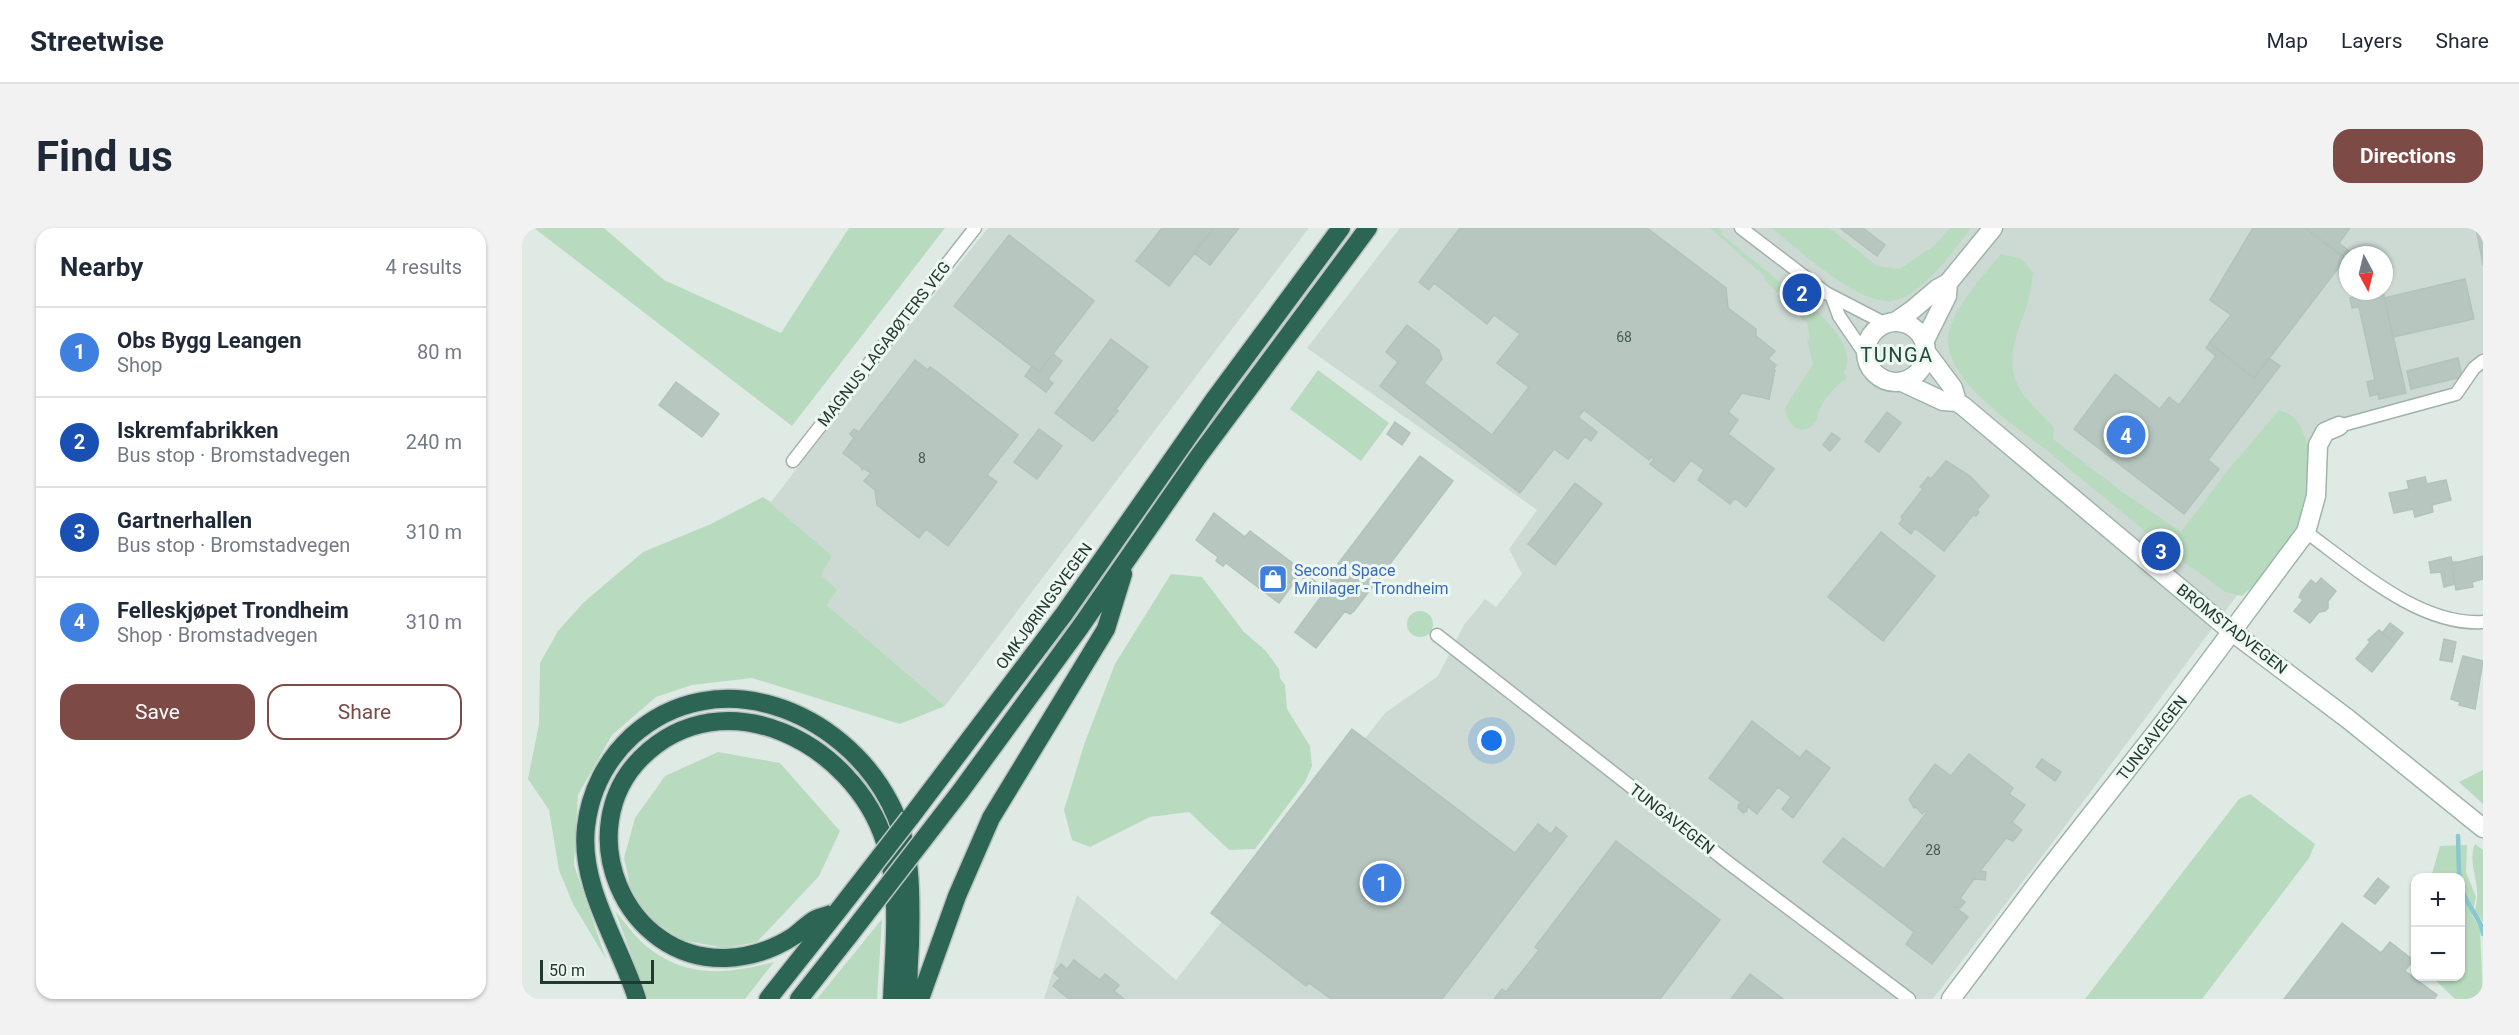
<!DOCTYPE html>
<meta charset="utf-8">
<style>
body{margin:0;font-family:Roboto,sans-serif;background:#f2f2f3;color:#1f2937}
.controls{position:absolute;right:18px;bottom:18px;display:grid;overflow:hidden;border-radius:12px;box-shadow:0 2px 4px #0004}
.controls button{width:54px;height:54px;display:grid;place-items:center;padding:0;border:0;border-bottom:2px solid #e0e1e3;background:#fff;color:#1f2937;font:30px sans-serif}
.compass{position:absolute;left:1817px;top:18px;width:54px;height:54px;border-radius:50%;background:#fff;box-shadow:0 2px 4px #0004;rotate:173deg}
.scale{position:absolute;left:18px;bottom:15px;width:114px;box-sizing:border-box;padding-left:6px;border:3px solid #203931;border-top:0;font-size:16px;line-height:21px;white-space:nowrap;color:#203931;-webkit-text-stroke:4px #eff7f2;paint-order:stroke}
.you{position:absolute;left:970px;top:513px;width:21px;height:21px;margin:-15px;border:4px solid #fff;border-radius:50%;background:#1a73e8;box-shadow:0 0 0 9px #1a73e833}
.badge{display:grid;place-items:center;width:39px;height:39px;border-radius:50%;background:#7d4a45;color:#fff;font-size:20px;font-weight:700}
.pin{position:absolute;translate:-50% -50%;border:3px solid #fff;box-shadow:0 2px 6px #0006}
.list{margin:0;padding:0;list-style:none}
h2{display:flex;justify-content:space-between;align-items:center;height:78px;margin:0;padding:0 24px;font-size:26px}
h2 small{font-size:20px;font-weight:400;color:#747a83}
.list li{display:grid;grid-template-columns:39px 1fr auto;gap:18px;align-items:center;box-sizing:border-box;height:90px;padding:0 24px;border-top:2px solid #e0e1e3}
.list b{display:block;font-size:22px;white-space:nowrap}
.list p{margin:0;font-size:20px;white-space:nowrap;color:#747a83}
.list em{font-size:20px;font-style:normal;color:#747a83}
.actions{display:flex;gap:12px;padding:18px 24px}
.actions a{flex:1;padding:14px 0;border:2px solid #7d4a45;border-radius:18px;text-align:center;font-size:21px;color:#7d4a45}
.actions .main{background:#7d4a45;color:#fff}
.map{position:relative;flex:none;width:1961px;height:771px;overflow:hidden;border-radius:18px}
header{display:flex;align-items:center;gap:36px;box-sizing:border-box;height:84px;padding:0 30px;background:#fff;border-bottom:2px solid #e0e1e3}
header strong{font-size:28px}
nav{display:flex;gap:33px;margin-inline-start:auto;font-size:21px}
.intro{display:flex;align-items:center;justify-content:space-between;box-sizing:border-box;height:144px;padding:0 36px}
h1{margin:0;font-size:42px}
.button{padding:15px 27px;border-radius:18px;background:#7d4a45;color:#fff;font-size:21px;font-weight:700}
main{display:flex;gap:36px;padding:0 36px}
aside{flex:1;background:#fff;border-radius:18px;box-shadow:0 2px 4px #0004}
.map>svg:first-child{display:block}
.built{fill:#cddad3;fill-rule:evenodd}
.green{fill:#b8dbbf}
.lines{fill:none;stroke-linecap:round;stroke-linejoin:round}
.stream{stroke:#87c9cf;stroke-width:4.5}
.building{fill:#b7c7c0;stroke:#b1c3bb;stroke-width:1.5}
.street-casing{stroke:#a2b1ab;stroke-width:15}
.secondary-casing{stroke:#9eb5ab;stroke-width:21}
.highway-casing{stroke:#bcc4c1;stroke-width:21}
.street{stroke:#fff;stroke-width:12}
.secondary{stroke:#fff;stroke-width:18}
.highway{stroke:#2d6555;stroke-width:18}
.highway-bridge-casing{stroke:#bcc4c1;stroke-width:21;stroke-linecap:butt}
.highway-bridge{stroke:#2d6555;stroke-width:18}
.labels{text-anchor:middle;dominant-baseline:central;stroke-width:6;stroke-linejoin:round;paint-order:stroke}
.number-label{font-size:14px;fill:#465c55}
.street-label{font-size:16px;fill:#203931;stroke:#eff7f2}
.shop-label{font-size:16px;fill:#366cbe;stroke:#eff7f2;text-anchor:start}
.quarter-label{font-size:20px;letter-spacing:1.5px;fill:#1d4b3c;stroke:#eff7f2}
</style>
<header>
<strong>Streetwise</strong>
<nav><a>Map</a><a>Layers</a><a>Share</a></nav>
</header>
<div class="intro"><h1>Find us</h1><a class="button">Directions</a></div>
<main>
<aside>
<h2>Nearby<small>4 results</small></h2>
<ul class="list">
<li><span class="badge" style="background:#3f7fe0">1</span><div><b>Obs Bygg Leangen</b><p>Shop</p></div><em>80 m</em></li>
<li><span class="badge" style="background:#1a4fb4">2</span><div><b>Iskremfabrikken</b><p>Bus stop · Bromstadvegen</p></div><em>240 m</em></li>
<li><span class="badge" style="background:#1a4fb4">3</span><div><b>Gartnerhallen</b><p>Bus stop · Bromstadvegen</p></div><em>310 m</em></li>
<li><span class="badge" style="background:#3f7fe0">4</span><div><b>Felleskjøpet Trondheim</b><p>Shop · Bromstadvegen</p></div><em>310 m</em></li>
</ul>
<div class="actions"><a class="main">Save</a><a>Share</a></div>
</aside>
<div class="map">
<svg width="1961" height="771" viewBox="0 0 1961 771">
<rect width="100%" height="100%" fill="#dfeae4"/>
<path class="built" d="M466 0H787L423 478 305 377 299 347 241 269 249 274 320 182Z
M878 0H1961V141L1944 156 1782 219 1784 275 1531 614 1411 771H522L555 667 654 752 863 485 916 448 942 397 963 371 974 379 1000 346 987 321 1015 282 785 120ZM1826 27H1862V63H1826Z"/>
<path class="green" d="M12 0H82L142 52 259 105 327 0H423L270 198Z
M1188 0H1197L1201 3 1199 6 1269 63 1268 66 1275 72 1278 70C1298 85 1337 118 1322 145L1325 150C1314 158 1302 170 1297 183 1295 188 1296 193 1292 196 1278 210 1264 195 1263 180L1291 136 1285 112 1288 111 1285 94 1281 93 1277 84 1244 54 1242 48Z
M1249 0H1308L1355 38 1377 41 1413 17 1428 0H1449C1431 23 1400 69 1369 73 1336 77 1275 20 1249 0Z
M1479 26 1500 31 1511 45C1509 57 1508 70 1504 81 1494 108 1482 134 1498 161 1506 175 1521 187 1532 200L1531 211 1602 265 1659 304 1706 242 1757 182C1763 185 1770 187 1773 191 1793 216 1792 261 1782 289 1772 317 1742 350 1720 368L1703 364 1647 323 1649 319 1643 314 1640 317C1605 288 1569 259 1534 230 1501 202 1432 162 1426 116 1423 89 1462 46 1479 26Z
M796 142 867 195 839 233 768 181Z
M241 269 310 328 299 347 315 362 305 377 423 478 378 496 230 450 170 457 134 469 90 507 56 567 52 637 84 731 51 676 37 642 27 582 6 551 17 496 18 435 36 403 61 375 121 324 189 296Z
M649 346 680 349 722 404 743 422 757 441 758 450 763 457 765 481 788 518 790 538 783 554 733 621 707 622 667 584 628 589 568 619 550 612 542 582 563 514 593 436Z
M885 396a13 13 0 1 1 26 0a13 13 0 1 1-26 0Z
M196 524 258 535 318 603 297 648 235 714 203 720 160 712 135 695 119 678 108 658 102 630 113 590 143 548Z
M1961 542V576L1937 554Z
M1728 566 1793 616 1787 630 1680 771H1563L1717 571Z
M1953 616 1961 622V694L1953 682C1961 653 1944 639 1953 616Z
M1945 617 1944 644 1954 669 1950 687 1958 701 1961 771H1933L1910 749 1938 748V650L1909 649 1918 618Z
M93 683C103 694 112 708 124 718 165 751 204 746 252 734L223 771H126Z
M360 691 355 771H295Z"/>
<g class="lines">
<path class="stream" d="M1936 608C1937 626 1935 648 1941 664 1946 679 1960 692 1961 706"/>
</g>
<path class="building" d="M640 0H692L647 58 614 33Z
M692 0H717L688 37 672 25Z
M938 0H1125L1204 60 1206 80 1234 101V108L1253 123 1246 131 1254 137 1252 140 1253 142 1247 171 1220 165 1206 184 1216 192 1206 206 1252 241 1224 279 1213 270 1208 276 1176 252 1182 242 1169 232 1152 254 1128 236 1132 231 1129 229 1127 232 1062 182 1056 189 1075 204 1069 213 1063 208 1046 231 1032 221 998 265 858 158 876 134 864 124 885 97 917 122 920 131 902 155 970 207 1007 159 975 135 998 106 972 87 965 96 912 55 907 62 897 54Z
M1318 0H1341L1363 17 1355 28Z
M1731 0H1783L1824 30 1732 150 1687 115 1709 87 1688 72Z
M1783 0H1828L1817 15 1828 24 1823 30Z
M1954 0H1961V37Z
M487 7 572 73 517 144 432 78Z
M1943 51 1952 91 1871 109 1862 70Z
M1833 63H1861L1884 165 1857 171 1856 166 1848 168 1845 154 1853 152 1837 79 1830 80 1828 70 1835 68Z
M589 111 626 139 594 181 596 183 571 213 533 185Z
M1688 115 1732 150 1747 130 1758 138 1686 232 1697 241 1662 286 1552 201 1593 146 1638 181 1647 169 1657 177 1694 128 1684 120Z
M531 126 540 133 526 151 531 155 524 164 503 148 510 138 517 144Z
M1936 130 1940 149 1889 161 1885 143Z
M393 132 406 142 408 139 414 143 496 207 465 247 475 254 426 318 404 301 397 310 355 277 353 262 342 253 349 245 341 240 340 242 339 239 321 225 332 210 328 206 332 201 337 204Z
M154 154 197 186 180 209 137 177Z
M1365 184 1379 195 1357 224 1343 213Z
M873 194 888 205 880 217 865 206Z
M517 201 540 218 515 251 492 234Z
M1310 205 1318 211 1308 223 1301 217Z
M898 228 931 253 832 383 828 386 823 383 794 420 773 404 801 366 796 362Z
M1424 233 1448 248 1467 268 1455 282 1457 284 1454 288 1451 287 1422 323 1393 300 1389 306 1377 296 1381 291 1379 289 1401 261 1398 259 1406 249 1409 251Z
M1903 249 1905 256 1924 252 1929 272 1910 277 1911 284 1893 289 1891 281 1872 285 1867 265 1887 261 1885 253Z
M1053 255 1080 276 1033 337 1006 316Z
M692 285 723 309 728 303 777 340 753 372 704 335 701 338 694 333 696 329 674 312Z
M1359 304 1413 348 1361 413 1306 369Z
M1961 328V351L1950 354 1951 359 1934 362 1929 336Z
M1929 329 1930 334H1939L1929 336 1933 356 1922 359 1919 344 1909 345 1907 334Z
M777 341 799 358 796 362 777 348 757 375 753 372Z
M1799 350 1814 363 1806 373V380L1803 383 1797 384 1788 395 1772 383 1781 372 1777 369 1780 363 1789 352 1794 356Z
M1868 395 1881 405 1873 415 1860 405Z
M1857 402 1873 415 1850 444 1834 431 1848 414 1846 412Z
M1922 411 1934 414 1930 434 1918 432Z
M1941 428 1961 433 1953 481 1937 477 1938 474 1929 471Z
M1230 493 1278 530 1284 522 1308 540 1271 590 1260 581 1269 569 1256 559 1235 586 1225 578V583L1221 585 1216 580 1217 576H1221L1187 550Z
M830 501 993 625 1016 596 1029 606 1034 599 1045 608 920 771H809L787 755 784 758 689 685Z
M1447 526 1491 560 1487 566 1503 577 1490 594 1500 602 1491 613 1484 610 1458 643 1464 644 1463 652 1452 651 1438 670 1443 674 1438 680 1432 678 1446 689 1410 736 1384 716 1392 704 1301 634 1321 610 1362 641 1405 584 1403 583 1400 586 1394 579 1392 580 1387 571 1413 536 1429 548Z
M1520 531 1539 544 1533 553 1514 539Z
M1094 613 1198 692 1138 771H972L980 761 984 764 1017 722 1013 719Z
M1856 650 1867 659 1853 676 1842 668Z
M1820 695 1859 725 1868 714 1891 732 1883 743 1915 767 1912 771H1762Z
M552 732 578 752 583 746 597 757 592 763 602 771H547L531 758 538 750 532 745 539 736 545 741Z
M1228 746 1261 771H1209Z"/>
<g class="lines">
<g class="street-casing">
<path id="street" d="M1219 0 1304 65 1364 96
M1310 69 1317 88 1343 126
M1817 198 1934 166 1952 140 1961 133
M271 233 453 0
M1784 304C1834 340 1897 398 1961 394
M915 407 1208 636 1387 771"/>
</g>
<g class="secondary-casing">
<path id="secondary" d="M1344 124a30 30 0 1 1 60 0a30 30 0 1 1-60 0Z
M1373 94 1389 83 1415 61 1426 55 1471 0
M1402 114 1425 68 1426 55
M1404 124 1431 160 1435 174 1441 178 1709 403 1826 491 1961 600
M1380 154 1421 173 1435 174
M1429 771 1522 647 1643 493 1784 304 1794 268 1796 217 1803 204 1817 198"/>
</g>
<g class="highway-casing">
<path id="highway" d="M438 564 559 398 676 229 846 0
M388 590 542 386 694 169 819 0
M315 684C308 687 300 688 294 691 286 695 279 703 272 708 252 721 228 729 204 730 102 733 48 602 119 530 202 447 332 516 363 614 379 665 372 719 370 771
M115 771C98 716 57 659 64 599 68 564 84 532 110 508 195 432 320 482 368 575 391 619 389 669 388 717 387 735 385 753 388 771
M246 771 315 684
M277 771 326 709
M398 771 435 668 469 590 584 401 601 346"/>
</g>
<use href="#street" class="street"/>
<use href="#secondary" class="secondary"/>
<use href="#highway" class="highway"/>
<g class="highway-bridge-casing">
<path id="highway-bridge" d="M315 684 388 590
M326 709 438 564"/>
</g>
<use href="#highway-bridge" class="highway-bridge"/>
</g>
<defs>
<g id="shop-square" transform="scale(1.5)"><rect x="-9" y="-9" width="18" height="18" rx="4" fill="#3f7fe0" stroke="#eff7f2"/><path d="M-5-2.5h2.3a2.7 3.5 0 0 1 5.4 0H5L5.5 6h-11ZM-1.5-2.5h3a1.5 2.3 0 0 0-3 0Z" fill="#fff"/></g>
</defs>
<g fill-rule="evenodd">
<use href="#shop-square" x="751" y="351"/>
</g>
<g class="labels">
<g class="number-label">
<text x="1102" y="109">68</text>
<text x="400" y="230">8</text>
<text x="1411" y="622">28</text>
</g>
<g class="street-label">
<text transform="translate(362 116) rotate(-52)">MAGNUS LAGABØTERS VEG</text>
<text transform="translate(522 378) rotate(-54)">OMKJØRINGSVEGEN</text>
<text transform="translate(1710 401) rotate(38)">BROMSTADVEGEN</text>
<text transform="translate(1630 510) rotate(-52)">TUNGAVEGEN</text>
<text transform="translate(1150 591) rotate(38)">TUNGAVEGEN</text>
</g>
<g class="shop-label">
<text x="772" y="342">Second Space<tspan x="772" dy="18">Minilager - Trondheim</tspan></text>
</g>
<g class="quarter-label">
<text x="1375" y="127">TUNGA</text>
</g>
</g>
</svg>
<div class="controls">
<button>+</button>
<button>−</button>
</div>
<svg class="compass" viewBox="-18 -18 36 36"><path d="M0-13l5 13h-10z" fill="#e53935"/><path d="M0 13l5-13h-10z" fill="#747a83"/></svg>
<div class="scale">50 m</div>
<div class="you"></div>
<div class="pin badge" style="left:860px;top:655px;background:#3f7fe0">1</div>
<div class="pin badge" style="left:1280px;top:65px;background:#1a4fb4">2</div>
<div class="pin badge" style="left:1639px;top:323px;background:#1a4fb4">3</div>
<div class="pin badge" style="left:1604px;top:207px;background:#3f7fe0">4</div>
</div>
</main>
